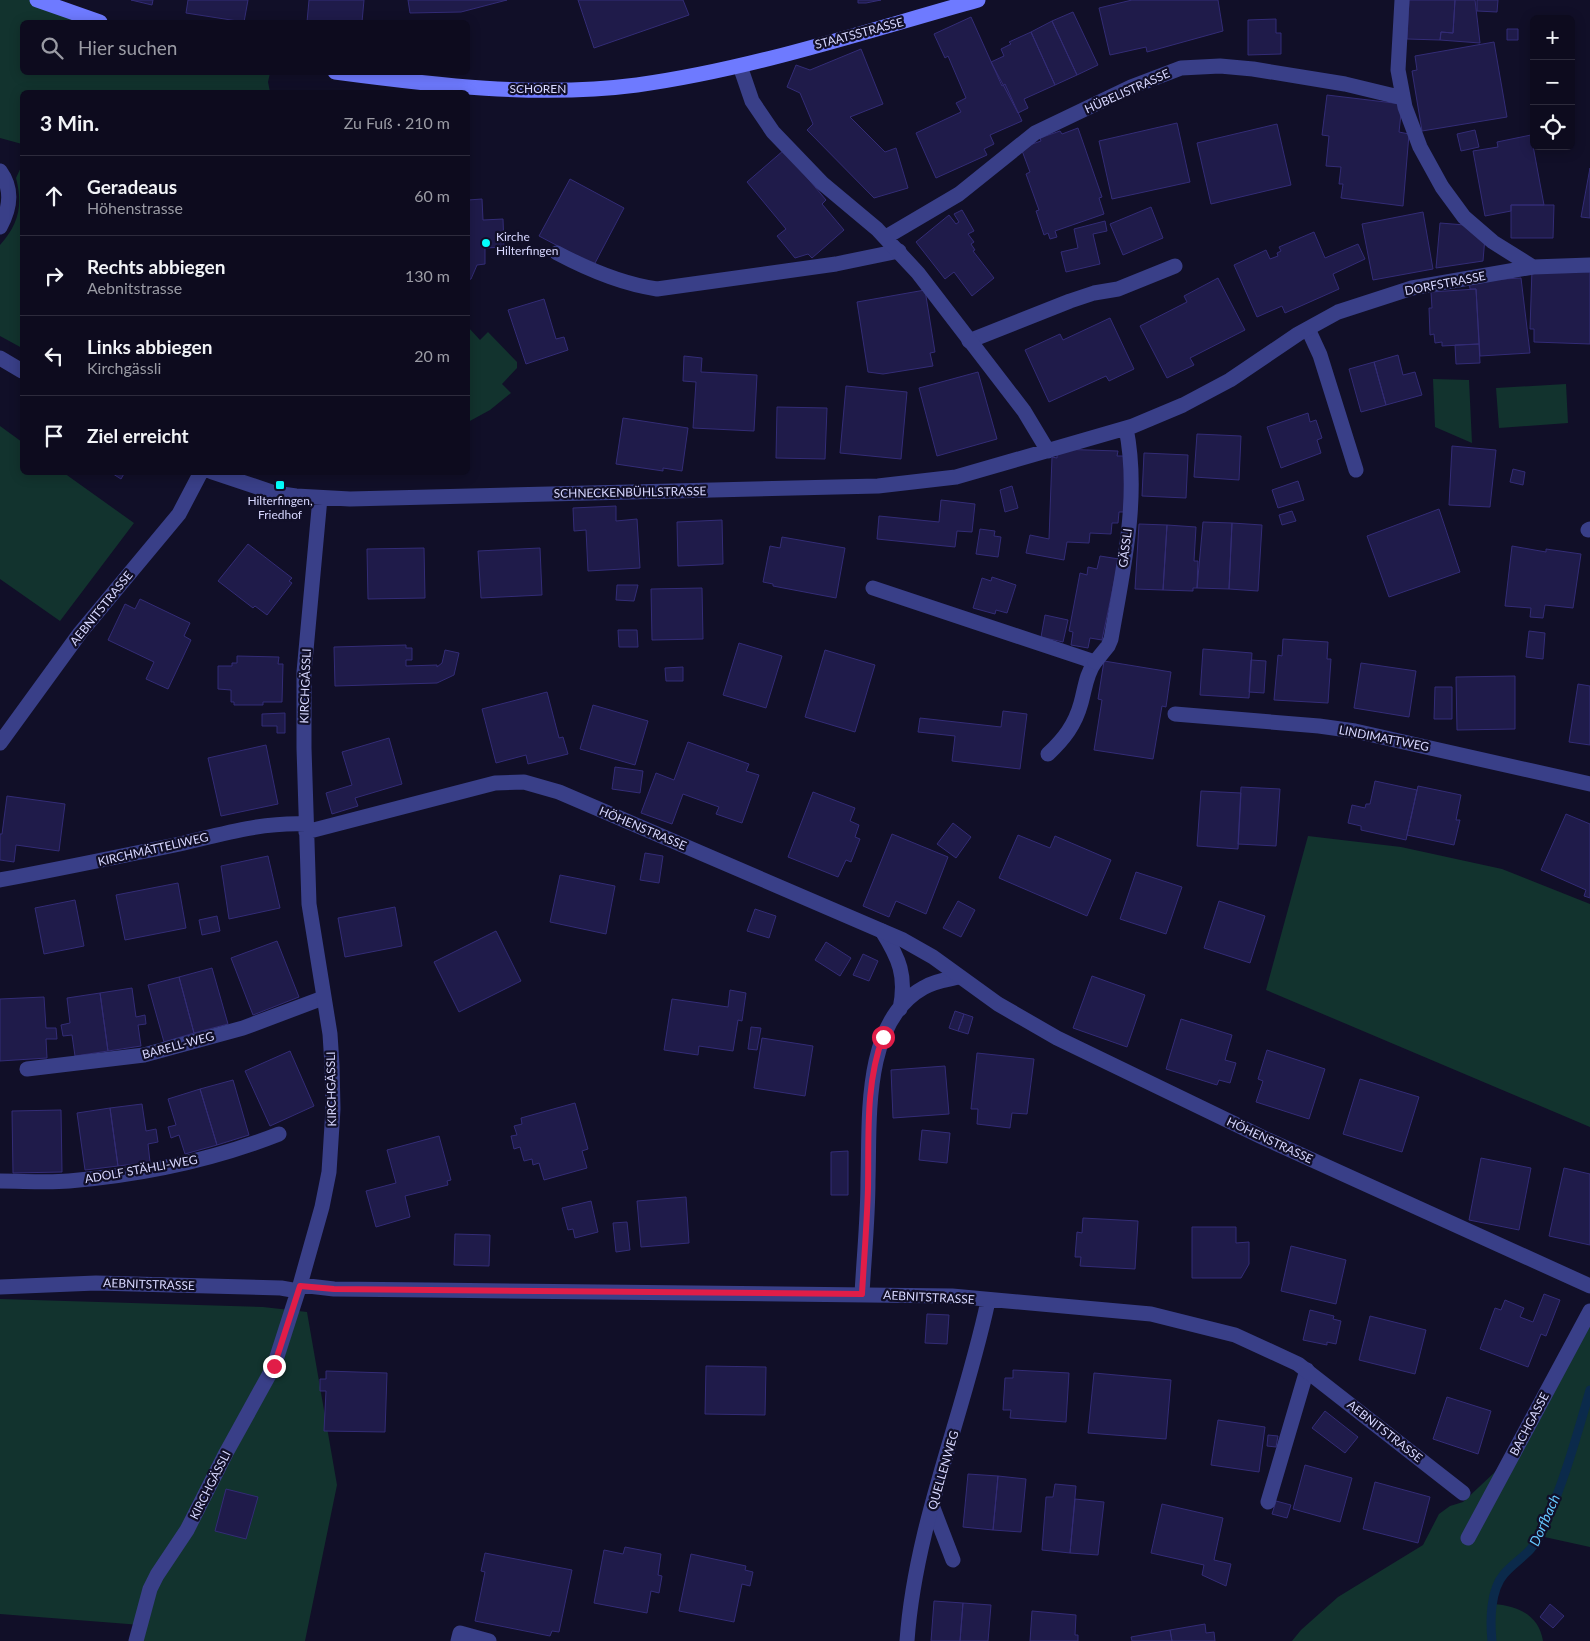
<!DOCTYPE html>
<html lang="de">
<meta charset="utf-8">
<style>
body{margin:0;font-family:Lato,sans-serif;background:#1b192b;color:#f1f3f6}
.controls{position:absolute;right:15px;top:15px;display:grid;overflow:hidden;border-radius:8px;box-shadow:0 2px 12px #0003}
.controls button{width:45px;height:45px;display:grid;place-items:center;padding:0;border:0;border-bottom:1px solid #2d2b3c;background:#0d0b1e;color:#f1f3f6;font:25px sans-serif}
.stop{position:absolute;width:15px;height:15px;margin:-11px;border:4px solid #e11d48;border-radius:50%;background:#fff}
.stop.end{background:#e11d48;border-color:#fff;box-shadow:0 1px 5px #0008}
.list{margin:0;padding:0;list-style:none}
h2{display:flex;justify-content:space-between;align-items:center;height:65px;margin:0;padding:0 20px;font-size:21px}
h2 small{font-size:16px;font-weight:400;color:#9a9ba4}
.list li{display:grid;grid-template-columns:32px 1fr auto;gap:15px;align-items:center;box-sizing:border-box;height:80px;padding:0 20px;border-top:1px solid #2d2b3c}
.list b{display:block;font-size:19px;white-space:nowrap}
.list p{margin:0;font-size:16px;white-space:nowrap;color:#9a9ba4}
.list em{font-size:16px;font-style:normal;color:#9a9ba4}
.icon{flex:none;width:28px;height:28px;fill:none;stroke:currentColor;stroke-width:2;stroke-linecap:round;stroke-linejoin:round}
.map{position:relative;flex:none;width:1590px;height:1641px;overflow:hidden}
.search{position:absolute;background:#0d0b1e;box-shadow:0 2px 12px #0003;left:20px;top:20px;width:450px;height:55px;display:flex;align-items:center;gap:12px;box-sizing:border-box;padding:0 18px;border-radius:8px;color:#9a9ba4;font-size:19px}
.panel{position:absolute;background:#0d0b1e;box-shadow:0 2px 12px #0003;left:20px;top:90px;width:450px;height:385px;border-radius:8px}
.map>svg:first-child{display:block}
.green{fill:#12332e}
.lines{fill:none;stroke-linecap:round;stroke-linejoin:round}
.stream{stroke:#0b2a4b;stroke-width:9}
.building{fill:#1f1b4a;stroke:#332c76}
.lane{stroke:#393f88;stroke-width:15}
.street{stroke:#393f88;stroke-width:15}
.secondary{stroke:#6e7aff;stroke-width:15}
.route{stroke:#e11d48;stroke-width:6}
.poi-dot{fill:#03fffd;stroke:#110f28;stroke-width:2}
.labels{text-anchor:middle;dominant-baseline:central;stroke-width:4.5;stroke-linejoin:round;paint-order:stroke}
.street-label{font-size:12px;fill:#d7d7ff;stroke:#110f28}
.poi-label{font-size:12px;fill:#d7d7ff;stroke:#110f28;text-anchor:start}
.water-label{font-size:14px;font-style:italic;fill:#65c8ff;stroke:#110f28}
</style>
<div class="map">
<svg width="1590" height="1641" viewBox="0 0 1590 1641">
<rect width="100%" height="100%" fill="#110f28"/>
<path class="green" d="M0 0H37L100 22H22V72L270 73 268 82 270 92H22V144L0 138Z
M22 165V348L0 336V245C19 224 23 205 16 178Z
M468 327 480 340 488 332 517 362V368L502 384 511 393 490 410 468 422Z
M1433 379 1469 380 1472 443 1435 427Z
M1566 384 1568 423 1499 428 1496 388Z
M0 426 22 442V472L64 473 134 523 60 621 0 579Z
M1308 836 1401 847 1502 869 1590 904V1127L1266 990Z
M0 1299 263 1307 307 1312 337 1485 305 1641H136L141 1625 0 1614Z
M1590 1311V1547L1540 1536C1537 1541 1535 1546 1531 1550 1516 1569 1494 1574 1494 1604 1518 1606 1539 1615 1543 1641H1292L1301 1630 1338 1597 1423 1545 1439 1514 1450 1506 1463 1502 1511 1457Z"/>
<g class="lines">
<path class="stream" d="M1492 1641C1490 1621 1490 1590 1504 1574 1516 1560 1532 1553 1540 1535 1562 1489 1576 1439 1590 1390"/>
</g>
<path class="building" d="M131 0H153L152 5Z
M188 0H248L244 22 186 13Z
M309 0H364L362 22H307Z
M408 0H507L461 12 410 13Z
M578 0H683L689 15 594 48Z
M858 0H881L866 3H858Z
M1132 0H1218L1223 31 1147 52 1146 47 1110 55 1099 8Z
M1409 0H1455L1453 33 1441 32 1440 40 1407 39Z
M1455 0H1475L1480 43 1440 40 1441 32 1453 33Z
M1477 0H1498L1497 12 1477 11Z
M1073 12 1098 65 1077 75 1052 21Z
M971 17 1002 86 1005 84 1022 121 990 135 994 144 984 149 987 155 936 178 916 133 961 112 956 103 966 98 948 56 945 58 934 34Z
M1276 19V33H1281V54L1248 55V20Z
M1052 21 1077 75 1055 85 1031 32Z
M1507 29H1518V40H1507Z
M1031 32 1055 85 1024 99 1028 108 1018 113 991 62 1004 56 1001 49 1011 44 1009 42Z
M1494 42 1507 117 1422 131 1412 71 1417 70 1415 56Z
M861 49 883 104 850 117 885 152 896 148 908 188 874 198 807 130 813 124 800 93 787 87 796 65 810 70Z
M1327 95 1402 104 1399 132 1409 134 1403 206 1341 198 1343 184H1339L1341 167 1326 166 1329 136 1322 135Z
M1177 123 1190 182 1112 199 1099 141Z
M1277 124 1291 185 1211 204 1197 143Z
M1078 128 1102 197 1099 198 1104 214 1055 231 1057 237 1050 239 1048 233 1044 235 1036 211 1039 210 1026 174 1030 172 1021 148 1041 141 1040 138 1060 131 1062 134Z
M1475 130 1479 147 1461 151 1457 134Z
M1531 135 1544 205H1511V211L1485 216 1473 151 1498 147 1497 142Z
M784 150 826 200 822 204 844 230 812 258 808 254 795 258 777 236 786 229 747 182Z
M1590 168V218L1581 217Z
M570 179 624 208 594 265 539 236Z
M482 199 483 220 503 219 504 247 485 248V264L477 265 471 279 468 280V200Z
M1511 205H1554L1553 238H1511Z
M1151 207 1163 238 1123 255 1110 224Z
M962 210 974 231 968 234 974 242 971 244 975 250 973 251 994 278 972 296 954 272 945 279 916 242 949 215 956 224 959 222 954 214Z
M1423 212 1433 269 1373 280 1362 224Z
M1105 221 1107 231 1093 234 1100 264 1066 272 1061 252 1078 248 1074 229Z
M1440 223 1465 225 1485 237 1483 261 1436 268Z
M1314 232 1325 258 1358 244 1365 259 1333 274 1339 289 1285 313 1282 306 1257 317 1234 265 1266 250 1270 259 1278 256 1277 253 1281 251 1279 247Z
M1532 269 1590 272V344L1534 342V329H1530Z
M1218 278 1245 330 1190 358 1194 365 1167 378 1140 326 1187 302 1184 296Z
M1521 278 1530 353 1480 356 1476 289H1470L1469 281Z
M1476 289 1479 344 1442 346V342L1435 343 1434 334 1430 335 1429 308H1432L1431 292Z
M925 290 935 352 930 353 933 366 883 374 868 372 857 302Z
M544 299 556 339 564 337 568 350 526 364 508 310Z
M1110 318 1134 369 1109 381 1106 376 1049 402 1025 350 1060 334 1063 340Z
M1479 344 1480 363 1456 364 1455 345Z
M1398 355 1403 375 1415 372 1422 395 1386 405 1374 362Z
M684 356 702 358 701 372 757 375 754 431 693 428 696 382 683 381Z
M1374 362 1386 405 1361 412 1349 369Z
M978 372 997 439 937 456 919 388Z
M846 386 907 392 901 459 840 453Z
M777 407 827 408 825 459 776 458Z
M1308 413 1310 422 1316 420 1322 438 1317 440 1321 453 1281 468 1267 427Z
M623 418 688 428 682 471 663 468V471L616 464Z
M1197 434 1241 436 1239 480 1194 477Z
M1452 446 1496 450 1490 507 1449 505Z
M1057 449 1118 451 1117 456H1126L1124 512H1119L1118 523H1112L1111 534 1090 533 1089 543 1067 542 1064 560 1026 553 1030 535 1049 539 1052 457 1057 458Z
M1144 453 1188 455 1186 498 1142 496Z
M1513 469 1525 472 1523 485 1510 482Z
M110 472H125L121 479Z
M1298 481 1304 500 1278 508 1272 490Z
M1012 486 1018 508 1005 512 1000 490Z
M941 500 975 504 972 532 957 531 955 547 877 539 879 516 939 522Z
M616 506V521L637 519 640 568 588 571 586 530 574 531 573 508Z
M1439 509 1460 572 1389 597 1367 536Z
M1292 511 1296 521 1282 525 1279 515Z
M722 520 723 564 678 566 677 522Z
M1203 522 1232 523 1229 589 1197 588Z
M1232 523 1262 525 1258 591 1229 589Z
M1139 524 1167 525 1163 590 1135 589Z
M1167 525 1196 527 1194 561H1198L1197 588H1193V591L1163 590Z
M980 529 995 531 994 536 1001 537 998 557 976 554Z
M782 537 845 548 836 598 773 586V584L763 582 770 546 780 548Z
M248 544 292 578 289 581 292 583 267 615 255 606 253 608 218 581Z
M1512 546 1546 552V549L1581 554 1573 608 1545 605 1543 618 1530 617 1531 608 1505 606Z
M424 548 425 598 368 599 367 549Z
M540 548 542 595 481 598 478 551Z
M1100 556 1119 559 1102 640 1090 638 1088 648 1071 645 1073 632 1069 631 1080 573 1087 575 1088 567 1097 569Z
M992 577 1016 585 1007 613 996 610 995 614 973 608 982 578 991 581Z
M617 585H638L634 601 616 600Z
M702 588 703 639 652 640 651 589Z
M140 599 190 623 184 636 191 640 168 689 146 679 154 662 108 640 125 604 135 609Z
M1045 615 1068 620 1063 642 1041 637Z
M618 630H637L638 647H619Z
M1529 631 1545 633 1543 659 1526 657Z
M1283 639 1328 642 1327 659H1331L1328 703 1274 700 1278 655 1282 656Z
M739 643 782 656 766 708 723 695Z
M406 645V648H412V660H406V666L437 665V667L442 663 445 650 459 653 454 675 437 683 335 686 334 647Z
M1203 649 1252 653 1249 698 1200 695Z
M825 650 875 665 855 732 805 717Z
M237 656 279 657 278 664H283L282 702H263V705H234V702H231V690L218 689V666H232V663H237Z
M1251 660 1266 661 1264 693 1249 692Z
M1104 661 1171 672 1166 707 1162 706 1153 759 1094 750 1102 700 1098 699Z
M1361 663 1416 671 1409 717 1354 708Z
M683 667V681H666L665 668Z
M1515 676V729L1457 730 1456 677Z
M1578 684 1590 686V745L1569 742Z
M1435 687H1452V719H1434Z
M547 692 559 738 563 737 568 754 528 764 526 755 496 763 482 709Z
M593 705 648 721 635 765 580 749Z
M1003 711 1027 714 1020 769 952 761 955 736 918 732 920 718 1001 727Z
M285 713V733H277V726H262V714Z
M389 738 402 784 355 798 358 806 332 814 326 793 352 785 342 752Z
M688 742 749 764 746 771 759 775 742 823 716 814 719 807 683 794 672 824 641 813 656 773 674 780Z
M266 745 278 804 221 816 208 758Z
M615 767 643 771 640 793 612 789Z
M1375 781 1417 790 1406 840 1361 830V826L1348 823 1352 805 1365 808 1366 804H1370Z
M1418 786 1461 795 1456 820H1460L1454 845 1407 835Z
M1241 787 1280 789 1276 846 1238 844Z
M1201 791 1241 793 1238 849 1197 846Z
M813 792 855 808 850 821 859 825 855 837 860 839 851 862 846 860 838 877 788 857Z
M7 796 65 804 59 851 16 845 14 862 0 860V834H2Z
M1566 814 1590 824V898L1584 896 1586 890 1541 870Z
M953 823 971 837 956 858 937 844Z
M892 834 948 857 926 914 896 901 889 917 863 906Z
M1018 835 1050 848 1055 836 1111 860 1087 916 999 878Z
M645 853 663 856 659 883 640 880Z
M268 856 280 908 229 919 221 866Z
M1136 872 1182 887 1166 934 1120 919Z
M560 875 615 886 606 934 550 922Z
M178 883 186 928 125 940 116 895Z
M75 900 84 946 44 954 35 908Z
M958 901 975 910 961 937 943 928Z
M1219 901 1265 916 1250 963 1204 948Z
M395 907 402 946 345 957 338 918Z
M755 909 776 916 769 938 747 931Z
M217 916 220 931 202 935 199 920Z
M496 931 521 981 459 1012 434 962Z
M277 941 299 997 253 1015 231 958Z
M826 942 851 958 840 976 815 960Z
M863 954 878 961 869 981 853 975Z
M212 968 228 1024 194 1033 179 977Z
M1092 976 1145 995 1127 1047 1073 1028Z
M179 977 194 1033 164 1042 148 985Z
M132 988 136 1017 145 1015 146 1024 138 1025 141 1046 108 1051 100 993Z
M730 990 746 993 742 1021 738 1020 733 1051 699 1046 698 1055 664 1050 672 999 728 1007Z
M100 993 108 1051 75 1056 72 1035 63 1036 61 1025 70 1023 67 998Z
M44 997 46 1028H56L57 1039H46L47 1058 0 1061V999Z
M955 1011 964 1014 958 1031 949 1028Z
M964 1014 973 1017 968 1034 958 1031Z
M1181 1019 1232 1035 1225 1060 1236 1063 1230 1083 1219 1080 1217 1085 1166 1069Z
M751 1027 761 1028 757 1050 748 1049Z
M762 1038 813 1046 805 1096 754 1088Z
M1267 1050 1325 1069 1309 1119 1256 1102 1263 1081 1258 1079Z
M290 1051 314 1106 270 1126 245 1071Z
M977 1053 1034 1059 1027 1114 1012 1113 1010 1128 977 1124 978 1109H971Z
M945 1066 949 1114 893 1118 891 1070Z
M1360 1079 1419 1097 1402 1152 1343 1134Z
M233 1080 249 1135 217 1145 200 1089Z
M200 1089 217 1145 185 1154 179 1135 171 1138 168 1127 176 1125 168 1099Z
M575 1103 588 1149 582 1151 587 1168 544 1180 539 1163 533 1165 532 1159 524 1161 520 1147 514 1149 511 1136 517 1135 514 1126 522 1124 521 1118Z
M142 1104 146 1131 156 1129 158 1142 148 1144 150 1162 118 1166 110 1108Z
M110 1108 118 1166 85 1170 77 1113Z
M61 1110 62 1172 13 1173 12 1111Z
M922 1130 950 1133 947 1163 919 1160Z
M439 1136 451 1180 447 1181 448 1185 405 1196 410 1217 376 1227 366 1191 396 1183 387 1150Z
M848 1151V1195H831V1152Z
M1481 1158 1531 1168 1519 1230 1469 1220Z
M1564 1168 1590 1174V1245L1549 1236Z
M686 1197 689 1243 641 1247 637 1201Z
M591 1201 598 1232 575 1238 573 1229 568 1230 562 1208Z
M1083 1218 1138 1221 1135 1269 1080 1266 1081 1257H1075L1077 1232 1082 1233Z
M627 1222 630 1250 616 1252 613 1223Z
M1192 1227H1236V1243L1249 1242V1264L1241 1278H1192Z
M455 1234 490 1235 489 1266 454 1265Z
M1291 1246 1346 1260 1336 1304 1281 1291Z
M1544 1294 1560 1300 1546 1336 1541 1334 1528 1367 1480 1349 1495 1308 1501 1310 1505 1300 1524 1308 1520 1317 1533 1322Z
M1310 1310 1334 1316 1333 1319 1341 1321 1336 1344 1327 1342V1345L1303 1340Z
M927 1314 949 1315 947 1344 925 1343Z
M1370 1316 1426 1330 1415 1374 1359 1360Z
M706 1366 766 1367 765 1415 705 1414Z
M1013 1370 1069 1373 1066 1422 1010 1418 1011 1410H1003L1005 1378H1013Z
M326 1371 387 1373 385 1432 324 1431 326 1391H320V1379H326Z
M1094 1373 1171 1380 1166 1439 1088 1433Z
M1447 1397 1491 1411 1478 1454 1433 1439Z
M1325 1411 1358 1437 1345 1453 1312 1428Z
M1218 1420 1265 1427 1259 1472 1211 1465Z
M1268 1435 1278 1436 1276 1447 1267 1446Z
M1305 1465 1352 1478 1340 1522 1293 1509Z
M968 1474 998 1476 993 1530 963 1527Z
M998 1476 1026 1479 1021 1532 993 1530Z
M1375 1482 1430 1497 1418 1543 1363 1529Z
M1055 1484 1076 1486 1070 1553 1042 1550 1046 1497H1053Z
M226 1489 258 1497 246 1539 215 1531Z
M1075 1499 1104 1502 1098 1555 1070 1553Z
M1276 1501 1291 1505 1287 1518 1272 1514Z
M1162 1504 1223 1518 1214 1560 1231 1564 1226 1586 1202 1575 1204 1565 1151 1553Z
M625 1547 661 1554 658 1575 662 1576 659 1593 651 1591 647 1613 594 1603 604 1550 623 1554Z
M485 1553 572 1570 559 1632 552 1631 550 1636 475 1621 485 1572 481 1571Z
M691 1554 746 1566 745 1570 753 1572 750 1586 742 1584 734 1622 679 1611Z
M934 1601 963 1603 960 1641H931Z
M963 1603 991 1605 988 1641H960Z
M1550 1604 1564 1616 1553 1628 1540 1617Z
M1032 1611 1076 1615 1075 1635H1078V1641H1030Z
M1205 1624 1206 1633 1214 1632 1215 1641H1172L1170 1630Z
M1170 1630 1172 1641H1132L1131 1637Z"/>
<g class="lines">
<path class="lane" d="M0 171C13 189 10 209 0 227
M557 253C589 270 622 284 657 289L836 264 899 251
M1308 329 1320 355 1356 470
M969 341 1070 301 1094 293 1118 289 1175 266
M1588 530 1590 529
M873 588 1095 662C1086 674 1085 689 1081 703 1075 725 1064 739 1048 754
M882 931C899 958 907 976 900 1009
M27 1069 144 1055 243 1028 323 998
M862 1294C864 1256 868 1218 868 1180 870 1122 862 1022 923 988 934 981 946 980 959 977
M1268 1502 1307 1370
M933 1508 953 1560
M458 1641 460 1633 489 1641"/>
<path class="street" d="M1402 0 1398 70 1405 107 1420 147 1442 187 1464 217 1493 242 1533 267
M740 66 752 101 773 132 822 183 877 229 918 273 1024 411 1048 451
M886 237 959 194 1035 133 1131 87 1181 68 1220 66 1253 69 1345 84 1403 98
M0 358 22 371
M212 472 275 493 296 496 350 499 878 486 956 477 1133 426 1183 405 1230 380 1298 334 1338 312 1412 288 1533 267 1590 265
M1095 662 1108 646 1111 639C1123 570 1140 497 1126 428
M1175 714 1319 726 1355 731 1590 784
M0 743 80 633 179 514 201 472
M306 832 495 783 524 782 559 792 903 940 933 957 998 1004 1057 1038 1264 1138 1590 1286
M0 880C59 869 117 857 175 845 219 835 260 822 306 824
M0 1181C23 1181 47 1183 69 1181 140 1175 213 1160 279 1134
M300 1285 334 1289 429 1290 952 1296 1151 1314 1235 1335 1298 1364 1463 1493
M0 1287 96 1283 281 1288 298 1291
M1468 1538 1590 1311
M136 1641 150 1589 157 1575 187 1530 226 1453 274 1366 300 1285 322 1207 329 1172 333 1109 332 1065 330 1034 309 904 304 748V672L320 498
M907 1641C915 1526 964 1414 988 1301"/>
<path class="secondary" d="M37 0 100 22
M335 72C433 85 537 98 637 85 753 69 866 31 978 0"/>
</g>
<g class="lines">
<path class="route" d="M274 1366 300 1286 334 1289 429 1290 862 1294C864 1259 867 1223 868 1188 869 1138 865 1084 883 1037"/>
</g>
<g class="poi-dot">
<circle cx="486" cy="243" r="5"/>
<rect x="275" y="480" width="10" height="10" rx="2.5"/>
</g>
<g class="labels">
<g class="street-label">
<text transform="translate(859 33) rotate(-15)">STAATSSTRASSE</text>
<text x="538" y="88">SCHOREN</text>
<text transform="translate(1127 91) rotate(-24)">HÜBELISTRASSE</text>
<text transform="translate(1445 283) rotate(-11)">DORFSTRASSE</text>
<text transform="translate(630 492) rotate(-1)">SCHNECKENBÜHLSTRASSE</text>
<text transform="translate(1125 548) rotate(-83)">GÄSSLI</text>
<text transform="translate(101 608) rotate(-51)">AEBNITSTRASSE</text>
<text transform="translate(305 686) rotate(-88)">KIRCHGÄSSLI</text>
<text transform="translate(1384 738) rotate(11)">LINDIMATTWEG</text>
<text transform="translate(643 828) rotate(23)">HÖHENSTRASSE</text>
<text transform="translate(153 849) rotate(-13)">KIRCHMÄTTELIWEG</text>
<text transform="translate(178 1045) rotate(-15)">BARELL-WEG</text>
<text transform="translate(331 1089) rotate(-91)">KIRCHGÄSSLI</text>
<text transform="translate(1270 1140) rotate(25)">HÖHENSTRASSE</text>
<text transform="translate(141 1169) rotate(-10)">ADOLF STÄHLI-WEG</text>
<text transform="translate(149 1284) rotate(2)">AEBNITSTRASSE</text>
<text transform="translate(929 1297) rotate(3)">AEBNITSTRASSE</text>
<text transform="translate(1529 1424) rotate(-62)">BACHGASSE</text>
<text transform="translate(1385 1431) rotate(38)">AEBNITSTRASSE</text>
<text transform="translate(943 1470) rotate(-74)">QUELLENWEG</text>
<text transform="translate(210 1485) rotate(-63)">KIRCHGÄSSLI</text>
</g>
<g class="poi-label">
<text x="496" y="236">Kirche<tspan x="496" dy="14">Hilterfingen</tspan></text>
<text x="280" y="500" text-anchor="middle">Hilterfingen,<tspan x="280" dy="14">Friedhof</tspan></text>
</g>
<g class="water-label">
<text transform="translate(1544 1520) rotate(-66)">Dorfbach</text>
</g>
</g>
</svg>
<div class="controls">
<button>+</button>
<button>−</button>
<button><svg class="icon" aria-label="locate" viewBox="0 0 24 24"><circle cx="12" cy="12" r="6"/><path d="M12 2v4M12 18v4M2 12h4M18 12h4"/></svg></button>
</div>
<div class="stop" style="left:883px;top:1037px"></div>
<div class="stop end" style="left:274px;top:1366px"></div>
<div class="search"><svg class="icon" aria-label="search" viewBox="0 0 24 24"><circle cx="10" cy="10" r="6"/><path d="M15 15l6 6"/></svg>Hier suchen</div>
<section class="panel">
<h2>3 Min.<small>Zu Fuß · 210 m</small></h2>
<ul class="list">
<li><svg class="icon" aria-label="ahead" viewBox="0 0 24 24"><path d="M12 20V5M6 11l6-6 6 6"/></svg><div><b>Geradeaus</b><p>Höhenstrasse</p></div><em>60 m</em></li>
<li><svg class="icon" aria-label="right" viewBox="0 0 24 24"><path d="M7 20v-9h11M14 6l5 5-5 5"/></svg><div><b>Rechts abbiegen</b><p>Aebnitstrasse</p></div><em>130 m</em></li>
<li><svg class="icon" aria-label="left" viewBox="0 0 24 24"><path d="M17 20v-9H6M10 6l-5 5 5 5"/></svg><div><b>Links abbiegen</b><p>Kirchgässli</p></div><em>20 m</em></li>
<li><svg class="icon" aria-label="arrive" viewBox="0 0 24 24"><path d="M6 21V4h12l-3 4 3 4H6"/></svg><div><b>Ziel erreicht</b></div></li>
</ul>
</section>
</div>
